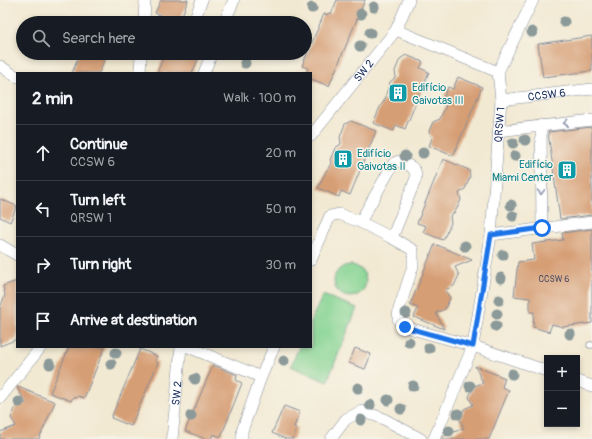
<!DOCTYPE html>
<meta charset="utf-8">
<style>
body{margin:0;font-family:Pangolin,sans-serif;background:#20242c;color:#f1f3f6}
.controls{position:absolute;right:12px;bottom:12px;display:grid;overflow:hidden;border-radius:0px;box-shadow:0 2px 6px #0003}
.controls button{width:36px;height:36px;display:grid;place-items:center;padding:0;border:0;border-bottom:1px solid #363941;background:#171b24;color:#f1f3f6;font:20px sans-serif}
.stop{position:absolute;width:12px;height:12px;margin:-9px;border:3px solid #1a73e8;border-radius:50%;background:#fff}
.stop.end{background:#1a73e8;border-color:#fff;box-shadow:0 1px 4px #0008}
.list{margin:0;padding:0;list-style:none}
h2{display:flex;justify-content:space-between;align-items:center;height:52px;margin:0;padding:0 16px;font-size:17px}
h2 small{font-size:13px;font-weight:400;color:#9ea1a6}
.list li{display:grid;grid-template-columns:26px 1fr auto;gap:12px;align-items:center;box-sizing:border-box;height:56px;padding:0 16px;border-top:1px solid #363941}
.list b{display:block;font-size:15px;white-space:nowrap}
.list p{margin:0;font-size:13px;white-space:nowrap;color:#9ea1a6}
.list em{font-size:13px;font-style:normal;color:#9ea1a6}
.icon{flex:none;width:22px;height:22px;fill:none;stroke:currentColor;stroke-width:2;stroke-linecap:round;stroke-linejoin:round}
.map{position:relative;flex:none;width:592px;height:439px;overflow:hidden}
.search{position:absolute;background:#171b24;box-shadow:0 2px 6px #0003;left:16px;top:16px;width:296px;height:44px;display:flex;align-items:center;gap:10px;box-sizing:border-box;padding:0 14px;border-radius:22px;color:#9ea1a6;font-size:15px}
.panel{position:absolute;background:#171b24;box-shadow:0 2px 6px #0003;left:16px;top:72px;width:296px;height:276px;border-radius:0px}
.map>svg:first-child{display:block}
.green{fill:#86d493;stroke:#508278}
.building{fill:#d69e74}
.lines{fill:none;stroke-linecap:round;stroke-linejoin:round}
.service-casing{stroke:#868c98;stroke-width:7}
.minor-casing{stroke:#868c98;stroke-width:12}
.service{stroke:#fff;stroke-width:5.5}
.minor{stroke:#fff;stroke-width:11}
.tree{fill:#8b9999}
.oneway{stroke:#8d97ae}
.route{stroke:#1a73e8;stroke-width:5}
.labels{text-anchor:middle;dominant-baseline:central;stroke-width:3;stroke-linejoin:round;paint-order:stroke}
.number-label{font-size:9px;fill:#4a4b64}
.street-label{font-size:11px;fill:#1b2f5e;stroke:#f7f3e8}
.culture-label{font-size:11px;fill:#0d838f;stroke:#f7f3e8;text-anchor:start}
</style>
<div class="map">
<svg width="592" height="439" viewBox="0 0 592 439">
<rect width="100%" height="100%" fill="#f7f3e8"/>
<filter id="ink" filterUnits="userSpaceOnUse"><feTurbulence type="fractalNoise" baseFrequency=".025" numOctaves="2"/><feDisplacementMap in="SourceGraphic" scale="8" xChannelSelector="R" yChannelSelector="G"/><feConvolveMatrix kernelMatrix="1 2 1 2 8 2 1 2 1" color-interpolation-filters="sRGB"/></filter>
<filter id="wash" filterUnits="userSpaceOnUse"><feTurbulence type="fractalNoise" baseFrequency=".012" numOctaves="4" result="noise"/><feDisplacementMap in="SourceGraphic" scale="16" xChannelSelector="R" yChannelSelector="G"/><feGaussianBlur stdDeviation="0.9" result="paint"/><feColorMatrix in="noise" values="0 0 0 0 0 0 0 0 0 0 0 0 0 0 0 0 0 1.4 0 .05"/><feComposite in="paint" operator="in"/></filter>
<g filter="url(#wash)">
<rect width="100%" height="100%" fill="#f2e9d2"/>
<path class="green" d="M334 281a16 16 0 1 1 32 0a16 16 0 1 1-32 0Z
M323 295 357 308 327 382 291 366 299 347H311V320Z"/>
<g id="blocks">
<path class="building" d="M161 0H188L179 23 155 13Z
M337 0H365L329 86 311 79V73H306L308 68 302 66 324 14 327 15 328 13 331 14Z
M592 36V71L543 77 538 44Z
M80 53H107L99 73H72Z
M165 53H201L192 73H157Z
M406 55 423 62 420 68 429 72 405 129 396 125 394 131 373 123 381 105 383 103 386 97V94L390 82 396 77 395 71 400 59Z
M458 77 482 87 453 156 429 146 432 138 429 131 433 122 440 119 447 103 444 96 448 87 453 89Z
M351 121 376 131 350 195 341 191 339 197 318 188 326 171 328 169 331 163 330 160 335 148 341 144 340 137 345 124Z
M592 127V215L560 219 548 132Z
M443 159 469 170 470 177 465 189 459 193 461 200 455 212 450 216 451 223 443 240 423 232 426 226 417 223Z
M0 199 17 206 10 222 0 217Z
M592 229V323L563 327 552 324 549 332 533 327 534 312H530V298L514 296 518 262 534 260 532 244 563 240 562 233Z
M435 244 472 260 455 267 459 275 454 286 445 290 450 298 445 309 436 313 444 329 414 317 418 308 410 305Z
M17 281V336L15 340 0 346V308L5 295 3 286Z
M69 347H105L84 398 78 396 77 398 73 397 71 401 50 393Z
M355 348 371 354 365 369 349 363Z
M140 349 157 356 155 361 158 363 131 426 111 418Z
M213 365 237 375 236 380 242 383 221 437 213 434 211 439H205L185 431Z
M475 366 505 378 502 387 509 390 489 439H442V437L464 428 460 420 464 409 473 405 469 397 474 386 483 383Z
M18 387 55 402 39 439H0V432L16 426 11 418 16 406 26 403 17 388Z
M284 406 300 412 294 427 297 428 293 439H286L272 433Z"/>
</g>
</g>
<g filter="url(#ink)">
<use href="#blocks" fill-opacity="0" stroke="#868c98" stroke-width="1"/>
<g class="lines">
<g class="service-casing">
<path id="service" d="M590 345H592"/>
</g>
<g class="minor-casing">
<g id="minor">
<path d="M144 23 145 0"/>
<path d="M193 23 202 0"/>
<path d="M224 23 234 0"/>
<path d="M396 30 498 72"/>
<path d="M0 66 17 77"/>
<path d="M140 73 141 53"/>
<path d="M204 73 212 53"/>
<path id="s1" d="M501 100 592 89"/>
<path d="M541 125 542 228"/>
<path d="M498 131 592 120"/>
<path id="s2" d="M311 136 396 30 409 0"/>
<path d="M360 222 392 166 394 163 399 161C408 165 417 167 416 178L392 238"/>
<path d="M491 235 592 222"/>
<path d="M0 245 17 255"/>
<path d="M311 260 330 216 339 214 360 222 392 238 413 250V266L399 309 398 319 401 324 405 327 473 346 547 371"/>
<path d="M188 347 261 377"/>
<path d="M577 381 592 386"/>
<path d="M0 398 41 347"/>
<path id="s3" d="M172 439 181 347"/>
<path d="M242 439V431L261 377 274 347"/>
<path d="M331 439 346 419 362 411 382 418 421 439"/>
<path id="s4" d="M434 439 473 346 491 235 501 100 498 72 533 0"/>
</g>
</g>
<use href="#service" class="service"/>
<use href="#minor" class="minor"/>
</g>
<g class="tree">
<circle cx="374" cy="7" r="5.5"/>
<circle cx="312" cy="8" r="5.5"/>
<circle cx="361" cy="14" r="5.5"/>
<circle cx="564" cy="22" r="5.5"/>
<circle cx="532" cy="32" r="5.5"/>
<circle cx="370" cy="33" r="5.5"/>
<circle cx="360" cy="46" r="5.5"/>
<circle cx="245" cy="63" r="5.5"/>
<circle cx="525" cy="140" r="5.5"/>
<circle cx="513" cy="143" r="5.5"/>
<circle cx="423" cy="153" r="5.5"/>
<circle cx="405" cy="156" r="5.5"/>
<circle cx="515" cy="156" r="5.5"/>
<circle cx="511" cy="205" r="5.5"/>
<circle cx="513" cy="216" r="5.5"/>
<circle cx="465" cy="246" r="5.5"/>
<circle cx="503" cy="255" r="5.5"/>
<circle cx="501" cy="278" r="5.5"/>
<circle cx="499" cy="300" r="5.5"/>
<circle cx="406" cy="313" r="5.5"/>
<circle cx="497" cy="314" r="5.5"/>
<circle cx="496" cy="326" r="5.5"/>
<circle cx="570" cy="334" r="5.5"/>
<circle cx="409" cy="342" r="5.5"/>
<circle cx="429" cy="348" r="5.5"/>
<circle cx="116" cy="353" r="5.5"/>
<circle cx="284" cy="361" r="5.5"/>
<circle cx="50" cy="364" r="5.5"/>
<circle cx="111" cy="364" r="5.5"/>
<circle cx="512" cy="374" r="5.5"/>
<circle cx="195" cy="379" r="5.5"/>
<circle cx="413" cy="386" r="5.5"/>
<circle cx="470" cy="386" r="5.5"/>
<circle cx="358" cy="388" r="5.5"/>
<circle cx="388" cy="400" r="5.5"/>
<circle cx="19" cy="402" r="5.5"/>
<circle cx="370" cy="405" r="5.5"/>
<circle cx="401" cy="409" r="5.5"/>
<circle cx="458" cy="414" r="5.5"/>
<circle cx="191" cy="416" r="5.5"/>
<circle cx="361" cy="420" r="5.5"/>
<circle cx="449" cy="431" r="5.5"/>
</g>
<defs><path id="oneway-chevron" d="M-2-3.5L2.5 0L-2 3.5" fill="none" stroke-width="1.6" stroke-linecap="round" stroke-linejoin="round"/></defs>
<g class="oneway">
<use href="#oneway-chevron" transform="translate(566 123) rotate(174)"/>
<use href="#oneway-chevron" transform="translate(541 192) rotate(89)"/>
</g>
</g>
<g class="lines" filter="url(#ink)">
<path class="route" d="M405 327 473 346 491 235 542 228"/>
</g>
<defs>
<g id="building-square" transform="scale(1)"><rect x="-9" y="-9" width="18" height="18" rx="4" fill="#0f9aa8" stroke="#f7f3e8"/><path d="M-4-6H4V6H1V3H-1V6H-4ZM-2.5-4.3h1.7v1.8h-1.7ZM.8-4.3h1.7v1.8H.8ZM-2.5-1h1.7V.8h-1.7ZM.8-1h1.7V.8H.8Z" fill="#fff"/></g>
</defs>
<g fill-rule="evenodd">
<use href="#building-square" x="398" y="93"/>
<use href="#building-square" x="343" y="159"/>
<use href="#building-square" x="567" y="170"/>
</g>
<g class="labels">
<g class="number-label">
<text x="554" y="279">CCSW 6</text>
</g>
<g class="street-label">
<text stroke="none"><textPath href="#s2" startOffset="84">SW 2</textPath></text>
<text stroke="none"><textPath href="#s1" startOffset="46">CCSW 6</textPath></text>
<text stroke="none"><textPath href="#s4" startOffset="324">QRSW 1</textPath></text>
<text stroke="none"><textPath href="#s3" startOffset="46">SW 2</textPath></text>
</g>
<g class="culture-label">
<text x="412" y="87">Edifício<tspan x="412" dy="13">Gaivotas III</tspan></text>
<text x="357" y="153">Edifício<tspan x="357" dy="13">Gaivotas II</tspan></text>
<text x="553" y="164" text-anchor="end">Edifício<tspan x="553" dy="13">Miami Center</tspan></text>
</g>
</g>
</svg>
<div class="controls">
<button>+</button>
<button>−</button>
</div>
<div class="stop" style="left:542px;top:228px"></div>
<div class="stop end" style="left:405px;top:327px"></div>
<div class="search"><svg class="icon" aria-label="search" viewBox="0 0 24 24"><circle cx="10" cy="10" r="6"/><path d="M15 15l6 6"/></svg>Search here</div>
<section class="panel">
<h2>2 min<small>Walk · 100 m</small></h2>
<ul class="list">
<li><svg class="icon" aria-label="ahead" viewBox="0 0 24 24"><path d="M12 20V5M6 11l6-6 6 6"/></svg><div><b>Continue</b><p>CCSW 6</p></div><em>20 m</em></li>
<li><svg class="icon" aria-label="left" viewBox="0 0 24 24"><path d="M17 20v-9H6M10 6l-5 5 5 5"/></svg><div><b>Turn left</b><p>QRSW 1</p></div><em>50 m</em></li>
<li><svg class="icon" aria-label="right" viewBox="0 0 24 24"><path d="M7 20v-9h11M14 6l5 5-5 5"/></svg><div><b>Turn right</b></div><em>30 m</em></li>
<li><svg class="icon" aria-label="arrive" viewBox="0 0 24 24"><path d="M6 21V4h12l-3 4 3 4H6"/></svg><div><b>Arrive at destination</b></div></li>
</ul>
</section>
</div>
